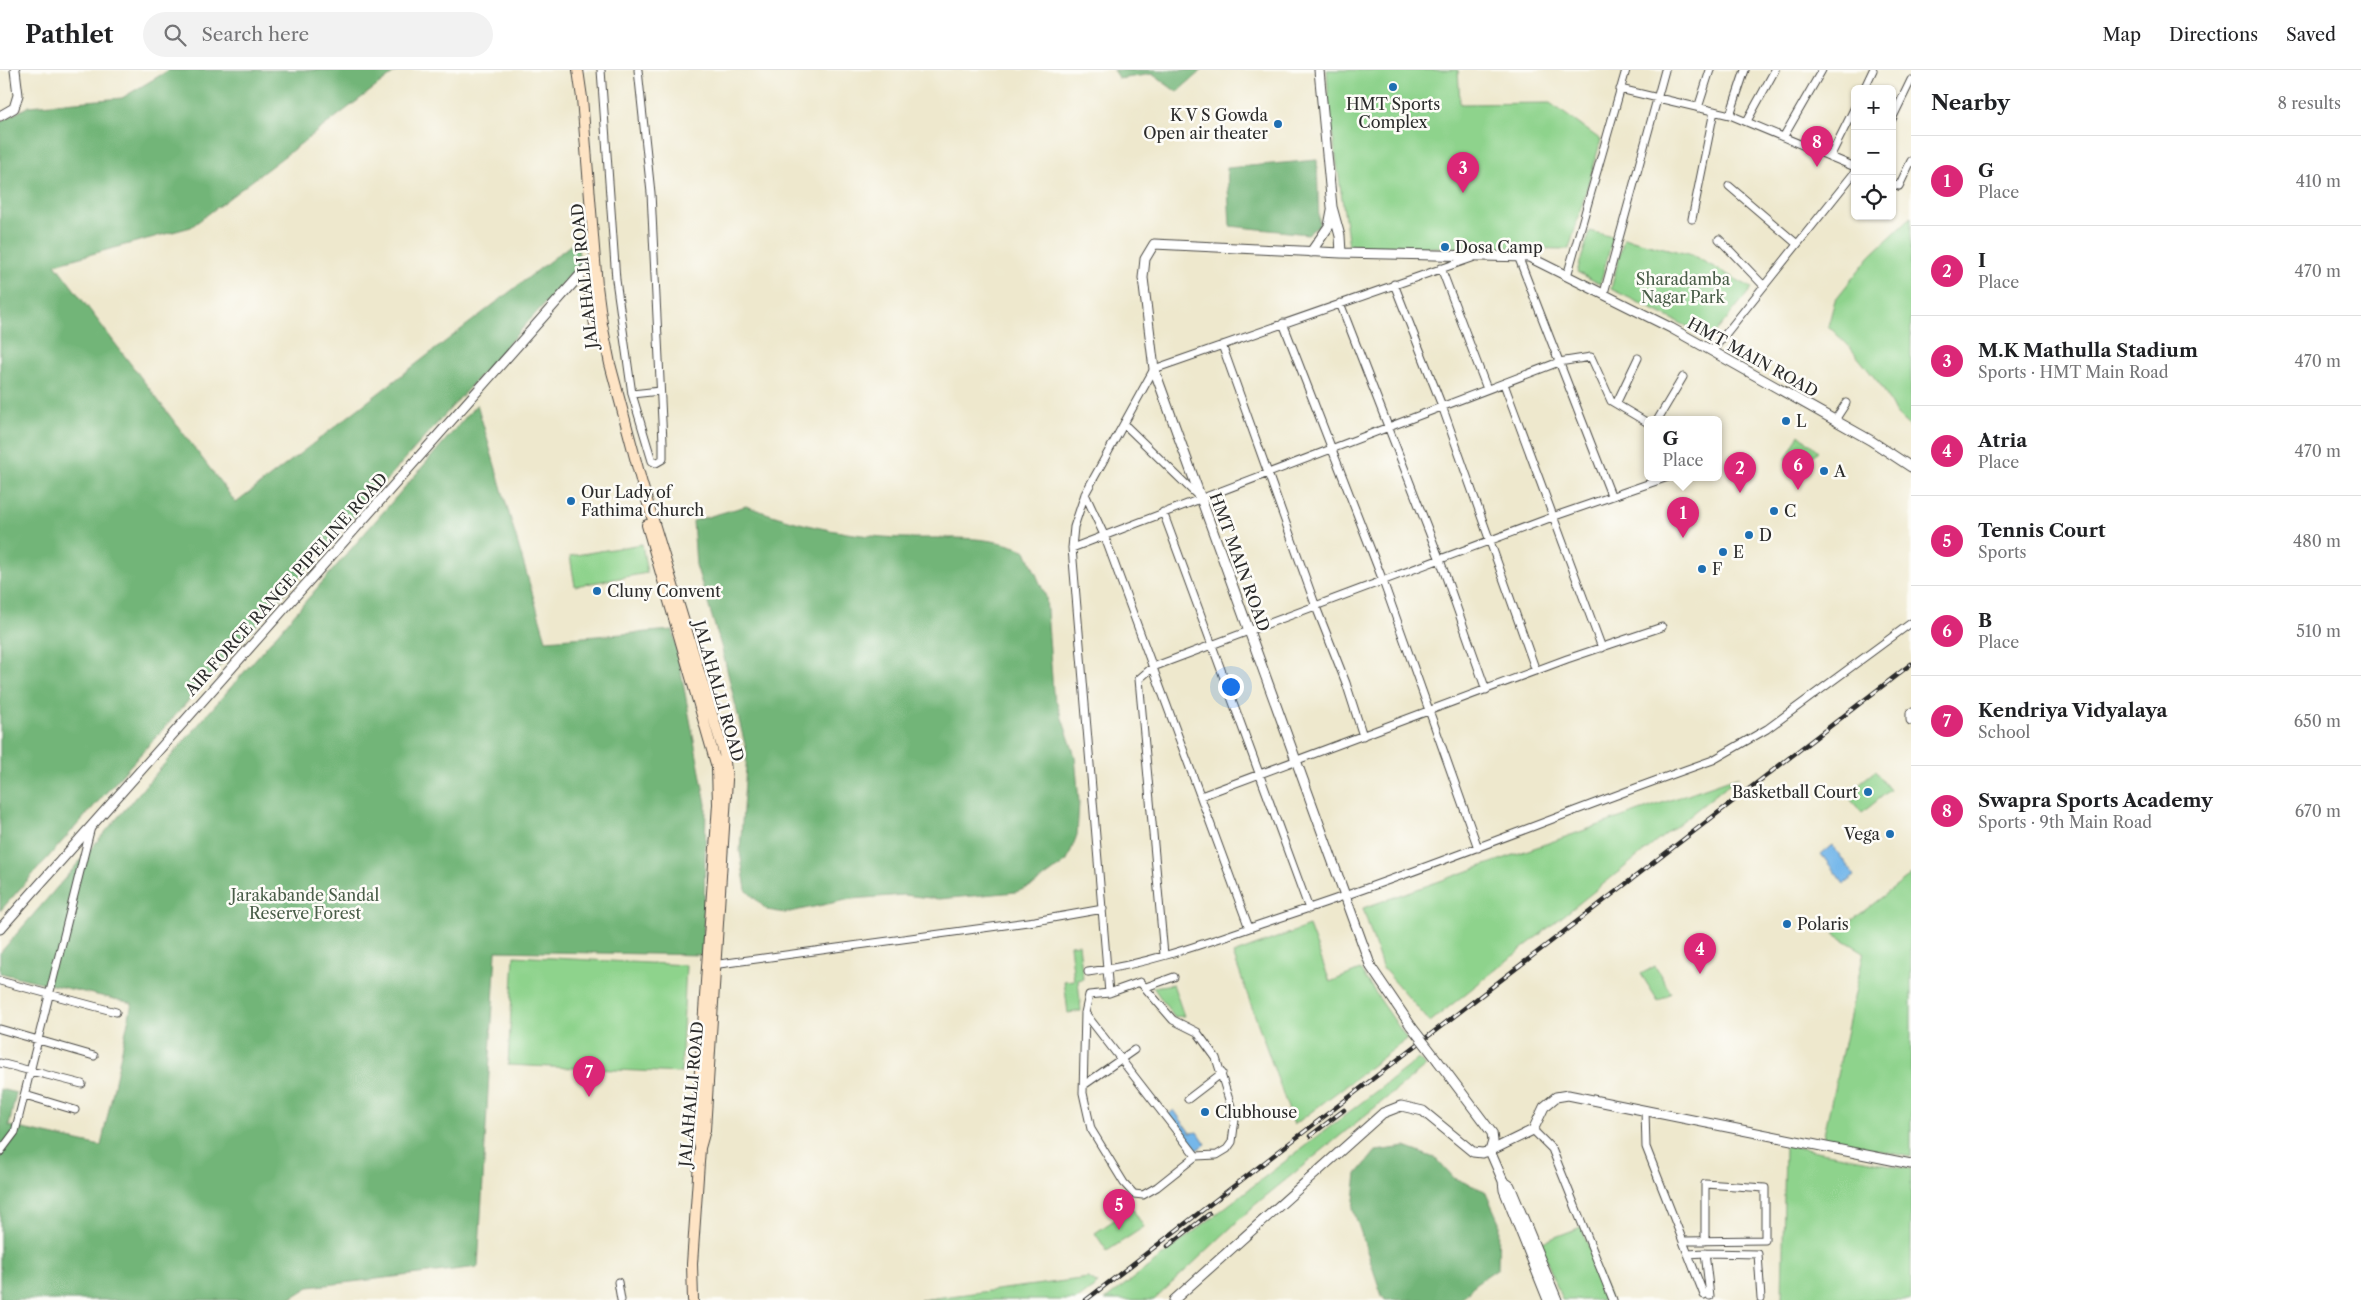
<!DOCTYPE html>
<meta charset="utf-8">
<style>
body{margin:0;font-family:"Libre Caslon Text",serif;background:#f2f2f2;color:#202124}
.controls{position:absolute;right:15px;top:15px;display:grid;overflow:hidden;border-radius:8px;box-shadow:0 1px 4px #0004}
.controls button{width:45px;height:45px;display:grid;place-items:center;padding:0;border:0;border-bottom:1px solid #e0e0e0;background:#fff;color:#202124;font:25px sans-serif}
.you{position:absolute;left:1230px;top:616px;width:18px;height:18px;margin:-12px;border:4px solid #fff;border-radius:50%;background:#1a73e8;box-shadow:0 0 0 8px #1a73e833}
.badge{display:grid;place-items:center;width:32px;height:32px;border-radius:50%;background:#db2777;color:#fff;font-size:16px;font-weight:700}
.pin{position:absolute;translate:-50% -41px;filter:drop-shadow(0 1px 2px #0008)}
.pin::after{content:'';position:absolute;top:26px;width:18px;height:15px;background:inherit;clip-path:polygon(0 0,100% 0,50% 100%)}
.popup{position:absolute;left:1644px;top:346px;width:78px;height:65px;box-sizing:border-box;display:grid;place-content:center;border-radius:8px;background:#fff;filter:drop-shadow(0 1px 4px #0005);font-size:16px;white-space:nowrap;color:#757577}
.popup b{font-size:19px;color:#202124}
.popup::after{content:'';position:absolute;left:50%;top:100%;margin-left:-10px;border:10px solid transparent;border-top-color:#fff}
.list{margin:0;padding:0;list-style:none}
h2{display:flex;justify-content:space-between;align-items:center;height:65px;margin:0;padding:0 20px;font-size:21px}
h2 small{font-size:16px;font-weight:400;color:#757577}
.list li{display:grid;grid-template-columns:32px 1fr auto;gap:15px;align-items:center;box-sizing:border-box;height:90px;padding:0 20px;border-top:1px solid #e0e0e0}
.list b{display:block;font-size:19px;white-space:nowrap}
.list p{margin:0;font-size:16px;white-space:nowrap;color:#757577}
.list em{font-size:16px;font-style:normal;color:#757577}
.icon{flex:none;width:28px;height:28px;fill:none;stroke:currentColor;stroke-width:2;stroke-linecap:round;stroke-linejoin:round}
.map{position:relative;flex:none;width:1911px;height:1230px;overflow:hidden}
header{display:flex;align-items:center;gap:30px;box-sizing:border-box;height:70px;padding:0 25px;background:#fff;border-bottom:1px solid #e0e0e0}
header strong{font-size:24px}
nav{display:flex;gap:28px;margin-inline-start:auto;font-size:18px}
.search{width:350px;height:45px;background:#f2f2f2;display:flex;align-items:center;gap:12px;box-sizing:border-box;padding:0 18px;border-radius:28px;color:#757577;font-size:19px}
main{display:flex}
aside{flex:1;background:#fff}
.map>svg:first-child{display:block}
.green{fill:#8ed38c;stroke:#5c7f5c}
.forest{fill:#72b578;stroke:#4e7052}
.water{fill:#75b7ea;stroke:#50718a}
.lines{fill:none;stroke-linecap:round;stroke-linejoin:round}
.minor-casing{stroke:#484743;stroke-width:9}
.tertiary-casing{stroke:#484743;stroke-width:11}
.secondary-casing{stroke:#484743;stroke-width:12}
.minor{stroke:#fff;stroke-width:7}
.tertiary{stroke:#fff;stroke-width:9}
.secondary{stroke:#fee4c5;stroke-width:10}
.rail-casing{stroke:#2b2b2b;stroke-width:4.5}
.rail{stroke:#fdfcf7;stroke-width:2.5;stroke-dasharray:8;stroke-linecap:butt}
.tertiary-bridge-casing{stroke:#484743;stroke-width:11;stroke-linecap:butt}
.tertiary-bridge{stroke:#fff;stroke-width:9}
.poi-dot{fill:#1f6fb2;stroke:#fdfcf7;stroke-width:2}
.labels{text-anchor:middle;dominant-baseline:central;stroke-width:5;stroke-linejoin:round;paint-order:stroke}
.poi-label{font-size:16px;fill:#2b2b2b;stroke:#fdfcf7;text-anchor:start}
.street-label{font-size:16px;fill:#2b2b2b;stroke:#fdfcf7}
.park-label{font-size:16px;fill:#495d48;stroke:#fdfcf7}
</style>
<header>
<strong>Pathlet</strong>
<div class="search"><svg class="icon" aria-label="search" viewBox="0 0 24 24"><circle cx="10" cy="10" r="6"/><path d="M15 15l6 6"/></svg>Search here</div>
<nav><a>Map</a><a>Directions</a><a>Saved</a></nav>
</header>
<main>
<div class="map">
<svg width="1911" height="1230" viewBox="0 0 1911 1230">
<rect width="100%" height="100%" fill="#fdfcf7"/>
<filter id="ink" filterUnits="userSpaceOnUse"><feTurbulence type="fractalNoise" baseFrequency=".02" numOctaves="2"/><feDisplacementMap in="SourceGraphic" scale="10" xChannelSelector="R" yChannelSelector="G"/><feConvolveMatrix kernelMatrix="1 2 1 2 8 2 1 2 1" color-interpolation-filters="sRGB"/></filter>
<filter id="wash" filterUnits="userSpaceOnUse"><feTurbulence type="fractalNoise" baseFrequency=".0096" numOctaves="4" result="noise"/><feDisplacementMap in="SourceGraphic" scale="20" xChannelSelector="R" yChannelSelector="G"/><feGaussianBlur stdDeviation="1.12" result="paint"/><feColorMatrix in="noise" values="0 0 0 0 0 0 0 0 0 0 0 0 0 0 0 0 0 1.4 0 .05"/><feComposite in="paint" operator="in"/></filter>
<g filter="url(#wash)">
<rect width="100%" height="100%" fill="#eee8cd"/>
<path class="green" d="M1327 0H1458L1460 34 1550 33 1601 70 1569 179 1349 176 1329 40Z
M1911 147V358L1896 344 1882 317 1848 275 1828 256 1835 230 1870 186Z
M1590 161 1613 167 1600 214 1577 202Z
M1624 168 1692 185 1752 218 1711 268 1611 219Z
M1799 364 1818 381 1797 399 1786 389Z
M642 474 647 503 575 516 570 486Z
M1875 701 1890 720 1862 743 1846 724Z
M1739 706 1430 952 1382 897 1363 838Z
M1911 805V1087L1823 1069 1864 882 1834 864Z
M1309 856 1330 912 1360 900 1407 969 1294 1055 1233 884Z
M1079 874 1083 909 1078 910 1081 941 1068 943 1064 911 1074 910 1070 875Z
M514 886 686 895 681 1003 508 995Z
M1655 896 1671 923 1658 931 1641 904Z
M1173 914 1184 946 1174 947 1153 917Z
M1418 989 1426 996 1256 1134 1154 1230H1105Z
M1785 1075 1911 1099V1230H1782Z
M1132 1138 1144 1157 1107 1181 1095 1163Z
M1581 1157 1610 1230H1562L1540 1173Z
M1088 1208 1098 1214 1076 1230H920Z"/>
<path class="forest" d="M169 0H398L191 157 55 194 236 433 577 170 580 194 0 841V52L29 36 122 28Z
M1113 0H1202L1177 22 1152 4 1119 9Z
M1317 90 1319 155 1308 164 1230 156 1227 98Z
M477 334 546 570 673 560 706 734 703 885 496 881 478 1197 309 1217 288 1230H0V1019L16 1023 9 1056 101 1076 132 933 0 903V883Z
M746 436C789 452 836 464 883 467 930 471 982 461 1026 481L1046 527 1053 622 1075 686 1079 732 1077 765 1067 791 1034 815 1016 822 939 829 904 825 851 829 785 843 767 840 746 820 740 781 747 683 722 579 696 495 693 451Z
M1405 1077 1437 1089 1454 1108 1485 1121 1499 1152 1498 1198 1476 1213 1460 1230H1385L1382 1226 1353 1139 1357 1104 1376 1081Z"/>
<path class="water" d="M1832 775 1855 806 1844 814 1821 784Z
M1174 1040 1190 1063 1198 1062 1206 1074 1195 1081 1168 1045Z"/>
</g>
<g filter="url(#ink)">
<g class="lines">
<g class="minor-casing">
<path id="minor" d="M601 0 616 210 632 324 652 391 656 393 663 389V372L651 123 638 0
M1620 19 1730 45 1855 97
M1864 19 1873 0
M1698 38 1710 0
M1730 45 1745 0
M1892 49 1911 10
M1747 51 1775 0
M1784 66 1822 0
M1830 87 1855 37
M1892 113 1899 116 1911 91
M1729 116 1797 174
M1692 149 1714 41
M1719 169 1764 216
M1518 186 1611 425
M1441 198 1487 319
M1567 206 1626 0
M1394 214 1442 336 1536 601
M1604 223 1665 0
M1340 233 1440 490 1486 620
M1283 253 1383 511 1478 778
M1222 275 1316 537 1346 613 1363 666
M1712 281 1855 102
M1504 314 1602 578
M632 324 660 321
M1616 334 1638 288
M1658 349 1683 307
M1835 350 1846 333
M1124 354 1199 427
M1085 424 1104 465 1249 858
M1163 442 1309 839
M1072 478 1559 292 1591 287 1611 331 1648 353
M1201 726 1567 589 1662 557
M1164 885 1139 609 1153 597 1555 446 1668 407
M712 895 1035 851 1103 839
M1088 902C1150 894 1211 871 1270 851 1419 803 1565 742 1713 690L1767 659 1911 553
M0 911 116 942
M1146 917 1174 907
M1109 923 1140 912 1173 950 1197 962 1216 988 1235 1049 1232 1072 1227 1079 1217 1085 1196 1086 1157 1117 1143 1125 1134 1124 1124 1113 1091 1059 1083 1023 1085 943 1089 925 1109 923 1072 478 1074 457 1085 424 1154 299 1472 188
M1085 943 1196 1086
M0 959 94 986
M0 993 82 1014
M1084 1015 1134 980
M25 1025 75 1040
M1188 1029 1222 1003
M1645 1040 1646 1077 1704 1225
M1533 1060 1552 1079 1613 1230
M0 1082 15 1062 91 757
M1683 1171 1765 1170V1118L1705 1114V1171
M1705 1183 1758 1184 1761 1229
M1688 1184 1705 1183 1710 1226
M618 1212 621 1230"/>
</g>
<g class="tertiary-casing">
<path id="tertiary" d="M1319 0 1332 137 1340 166 1341 183
M0 46 14 38 18 25 15 0
M1311 182 1329 156 1332 140
M1911 643V650
M0 859 590 194 593 193
M1411 956 1371 897 1154 299 1143 208 1145 189 1154 174 1341 183 1529 187 1671 258 1870 370 1911 397
M1503 1111 1510 1116 1557 1230
M1174 1230 1383 1043 1401 1036 1423 1041 1473 1082 1482 1083 1490 1081 1493 1071 1492 1063 1438 991
M1548 1230 1504 1120 1503 1111 1490 1081 1533 1060 1544 1037 1556 1027 1568 1025 1911 1094"/>
</g>
<g class="secondary-casing">
<path id="secondary" d="M578 0 582 28 597 216 602 254 610 294 642 414 724 683 727 710 705 1060 700 1078 692 1194 693 1230
M590 195 589 218 597 267
M647 455 717 697 718 734 696 1060 699 1074"/>
</g>
<use href="#minor" class="minor"/>
<use href="#tertiary" class="tertiary"/>
<use href="#secondary" class="secondary"/>
<g class="rail-casing">
<path id="rail" d="M1310 1066 1344 1040
M1168 1176 1209 1144
M1086 1230 1911 594"/>
</g>
<use href="#rail" class="rail"/>
<g class="tertiary-bridge-casing">
<path id="tertiary-bridge" d="M1411 956 1438 991"/>
</g>
<use href="#tertiary-bridge" class="tertiary-bridge"/>
</g>
</g>
<g class="poi-dot">
<circle cx="1393" cy="17" r="5"/>
<circle cx="1278" cy="54" r="5"/>
<circle cx="1445" cy="177" r="5"/>
<circle cx="1786" cy="351" r="5"/>
<circle cx="1824" cy="401" r="5"/>
<circle cx="571" cy="431" r="5"/>
<circle cx="1774" cy="441" r="5"/>
<circle cx="1749" cy="465" r="5"/>
<circle cx="1723" cy="482" r="5"/>
<circle cx="1702" cy="499" r="5"/>
<circle cx="597" cy="521" r="5"/>
<circle cx="1868" cy="722" r="5"/>
<circle cx="1890" cy="764" r="5"/>
<circle cx="1787" cy="854" r="5"/>
<circle cx="1205" cy="1042" r="5"/>
</g>
<g class="labels">
<g class="poi-label">
<text x="1393" y="34" text-anchor="middle">HMT Sports<tspan x="1393" dy="18">Complex</tspan></text>
<text x="1268" y="45" text-anchor="end">K V S Gowda<tspan x="1268" dy="18">Open air theater</tspan></text>
<text x="1455" y="177">Dosa Camp</text>
<text x="1796" y="351">L</text>
<text x="1834" y="401">A</text>
<text x="581" y="422">Our Lady of<tspan x="581" dy="18">Fathima Church</tspan></text>
<text x="1784" y="441">C</text>
<text x="1759" y="465">D</text>
<text x="1733" y="482">E</text>
<text x="1712" y="499">F</text>
<text x="607" y="521">Cluny Convent</text>
<text x="1858" y="722" text-anchor="end">Basketball Court</text>
<text x="1880" y="764" text-anchor="end">Vega</text>
<text x="1797" y="854">Polaris</text>
<text x="1215" y="1042">Clubhouse</text>
</g>
<g class="street-label">
<text transform="translate(584 206) rotate(-96)">JALAHALLI ROAD</text>
<text transform="translate(1753 287) rotate(29)">HMT MAIN ROAD</text>
<text transform="translate(1240 492) rotate(70)">HMT MAIN ROAD</text>
<text transform="translate(286 514) rotate(-48)">AIR FORCE RANGE PIPELINE ROAD</text>
<text transform="translate(719 621) rotate(74)">JALAHALLI ROAD</text>
<text transform="translate(691 1024) rotate(-85)">JALAHALLI ROAD</text>
</g>
<g class="park-label">
<text x="1683" y="209">Sharadamba<tspan x="1683" dy="18">Nagar Park</tspan></text>
<text x="305" y="825">Jarakabande Sandal<tspan x="305" dy="18">Reserve Forest</tspan></text>
</g>
</g>
</svg>
<div class="controls">
<button>+</button>
<button>−</button>
<button><svg class="icon" aria-label="locate" viewBox="0 0 24 24"><circle cx="12" cy="12" r="6"/><path d="M12 2v4M12 18v4M2 12h4M18 12h4"/></svg></button>
</div>
<div class="you"></div>
<div class="pin badge" style="left:1683px;top:468px">1</div>
<div class="popup"><b>G</b>Place</div>
<div class="pin badge" style="left:1740px;top:423px">2</div>
<div class="pin badge" style="left:1463px;top:123px">3</div>
<div class="pin badge" style="left:1700px;top:904px">4</div>
<div class="pin badge" style="left:1119px;top:1160px">5</div>
<div class="pin badge" style="left:1798px;top:420px">6</div>
<div class="pin badge" style="left:589px;top:1027px">7</div>
<div class="pin badge" style="left:1817px;top:97px">8</div>
</div>
<aside>
<h2>Nearby<small>8 results</small></h2>
<ul class="list">
<li><span class="badge">1</span><div><b>G</b><p>Place</p></div><em>410 m</em></li>
<li><span class="badge">2</span><div><b>I</b><p>Place</p></div><em>470 m</em></li>
<li><span class="badge">3</span><div><b>M.K Mathulla Stadium</b><p>Sports · HMT Main Road</p></div><em>470 m</em></li>
<li><span class="badge">4</span><div><b>Atria</b><p>Place</p></div><em>470 m</em></li>
<li><span class="badge">5</span><div><b>Tennis Court</b><p>Sports</p></div><em>480 m</em></li>
<li><span class="badge">6</span><div><b>B</b><p>Place</p></div><em>510 m</em></li>
<li><span class="badge">7</span><div><b>Kendriya Vidyalaya</b><p>School</p></div><em>650 m</em></li>
<li><span class="badge">8</span><div><b>Swapra Sports Academy</b><p>Sports · 9th Main Road</p></div><em>670 m</em></li>
</ul>
</aside>
</main>
